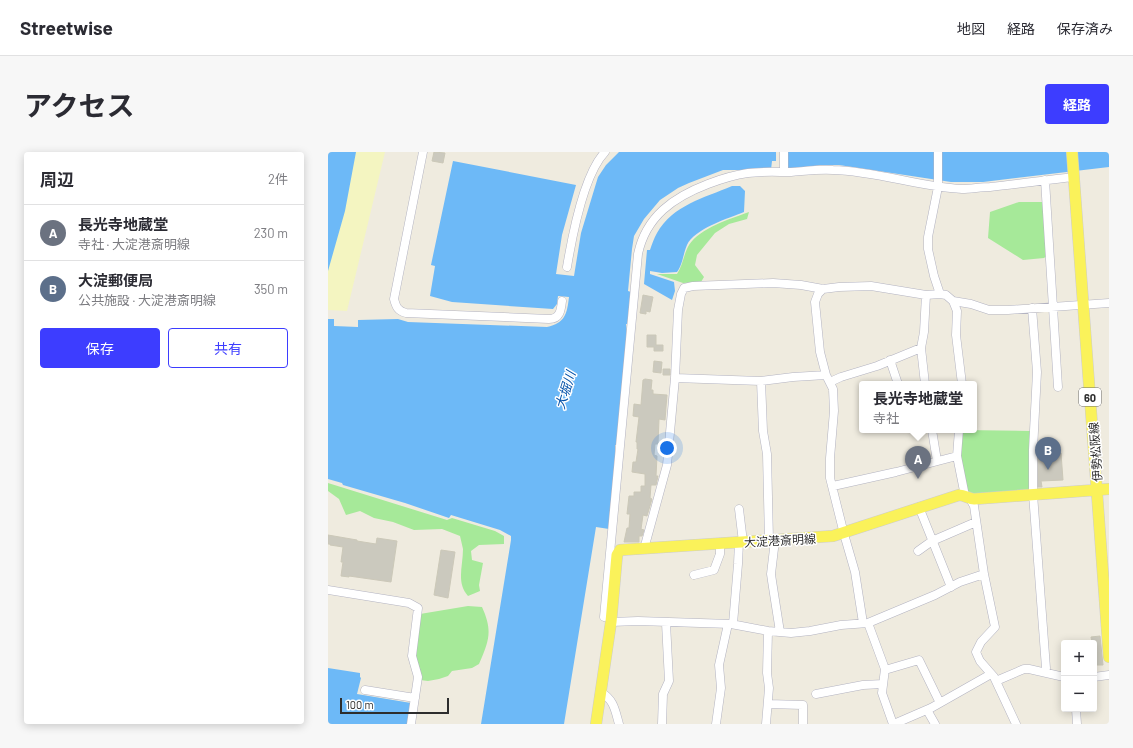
<!DOCTYPE html>
<html lang="ja">
<meta charset="utf-8">
<style>
body{margin:0;font-family:Barlow,"Noto Sans JP",sans-serif;background:#f7f7f7;color:#2b2b33}
.controls{position:absolute;right:12px;bottom:12px;display:grid;overflow:hidden;border-radius:4px;box-shadow:0 2px 10px #0003}
.controls button{width:36px;height:36px;display:grid;place-items:center;padding:0;border:0;border-bottom:1px solid #e1e1e2;background:#fff;color:#2b2b33;font:20px sans-serif}
.scale{position:absolute;left:12px;bottom:10px;width:109px;box-sizing:border-box;padding-left:4px;border:2px solid #2d2d2d;border-top:0;font-size:11px;line-height:14px;white-space:nowrap;color:#2d2d2d;-webkit-text-stroke:3px #fff;paint-order:stroke}
.you{position:absolute;left:339px;top:296px;width:14px;height:14px;margin:-10px;border:3px solid #fff;border-radius:50%;background:#1a73e8;box-shadow:0 0 0 6px #1a73e833}
.badge{display:grid;place-items:center;width:26px;height:26px;border-radius:50%;background:#3d3dff;color:#fff;font-size:13px;font-weight:700}
.pin{position:absolute;translate:-50% -33px;filter:drop-shadow(0 1px 2px #0008)}
.pin::after{content:'';position:absolute;top:21px;width:14px;height:12px;background:inherit;clip-path:polygon(0 0,100% 0,50% 100%)}
.popup{position:absolute;left:531px;top:229px;width:118px;height:52px;box-sizing:border-box;display:grid;place-content:center;border-radius:4px;background:#fff;filter:drop-shadow(0 1px 3px #0005);font-size:13px;white-space:nowrap;color:#7c7c81}
.popup b{font-size:15px;color:#2b2b33}
.popup::after{content:'';position:absolute;left:50%;top:100%;margin-left:-8px;border:8px solid transparent;border-top-color:#fff}
.list{margin:0;padding:0;list-style:none}
h2{display:flex;justify-content:space-between;align-items:center;height:52px;margin:0;padding:0 16px;font-size:17px}
h2 small{font-size:13px;font-weight:400;color:#7c7c81}
.list li{display:grid;grid-template-columns:26px 1fr auto;gap:12px;align-items:center;box-sizing:border-box;height:56px;padding:0 16px;border-top:1px solid #e1e1e2}
.list b{display:block;font-size:15px;white-space:nowrap}
.list p{margin:0;font-size:13px;white-space:nowrap;color:#7c7c81}
.list em{font-size:13px;font-style:normal;color:#7c7c81}
.actions{display:flex;gap:8px;padding:12px 16px}
.actions a{flex:1;padding:9px 0;border:1px solid #3d3dff;border-radius:4px;text-align:center;font-size:14px;color:#3d3dff}
.actions .main{background:#3d3dff;color:#fff}
.map{position:relative;flex:none;width:781px;height:572px;overflow:hidden;border-radius:4px}
header{display:flex;align-items:center;gap:24px;box-sizing:border-box;height:56px;padding:0 20px;background:#fff;border-bottom:1px solid #e1e1e2}
header strong{font-size:19px}
nav{display:flex;gap:22px;margin-inline-start:auto;font-size:14px}
.intro{display:flex;align-items:center;justify-content:space-between;box-sizing:border-box;height:96px;padding:0 24px}
h1{margin:0;font-size:28px}
.button{padding:10px 18px;border-radius:4px;background:#3d3dff;color:#fff;font-size:14px;font-weight:700}
main{display:flex;gap:24px;padding:0 24px}
aside{flex:1;background:#fff;border-radius:4px;box-shadow:0 2px 10px #0003}
.map>svg:first-child{display:block}
.green{fill:#a6e999}
.sand{fill:#f4f5c1}
.water{fill:#6db9f7}
.building{fill:#cbc9be;stroke:#cbc8b8}
.lines{fill:none;stroke-linecap:round;stroke-linejoin:round}
.minor-casing{stroke:#b3b3c1;stroke-width:9}
.major-casing{stroke:#cdcdcd;stroke-width:12}
.minor{stroke:#fff;stroke-width:8}
.major{stroke:#faf25a;stroke-width:11}
.labels{text-anchor:middle;dominant-baseline:central;stroke-width:3;stroke-linejoin:round;paint-order:stroke}
.shield{fill:#fff;stroke:#6c6c6c;stroke-width:1}
.shield-label{font-size:11px;font-weight:bold;fill:#2d2d2d}
.street-label{font-size:12px;fill:#2d2d2d;stroke:#fff}
.water-label{font-size:13px;font-style:italic;fill:#0553aa;stroke:#fff}
</style>
<header>
<strong>Streetwise</strong>
<nav><a>地図</a><a>経路</a><a>保存済み</a></nav>
</header>
<div class="intro"><h1>アクセス</h1><a class="button">経路</a></div>
<main>
<aside>
<h2>周辺<small>2件</small></h2>
<ul class="list">
<li><span class="badge" style="background:#6b7280">A</span><div><b>長光寺地蔵堂</b><p>寺社 · 大淀港斎明線</p></div><em>230 m</em></li>
<li><span class="badge" style="background:#5c6f8a">B</span><div><b>大淀郵便局</b><p>公共施設 · 大淀港斎明線</p></div><em>350 m</em></li>
</ul>
<div class="actions"><a class="main">保存</a><a>共有</a></div>
</aside>
<div class="map">
<svg width="781" height="572" viewBox="0 0 781 572">
<rect width="100%" height="100%" fill="#efebdf"/>
<path class="green" d="M691 50H715L720 103 716 106 695 108 660 86 662 60Z
M421 60 419 67 401 72 387 81 369 103 367 113 376 125 373 130 355 131 329 122H349C355 113 356 101 361 93 372 76 402 67 421 60Z
M634 278 703 279 702 339 644 344 639 340 632 304Z
M0 331 119 368 124 366 167 379 176 384V392L151 393 143 399 144 408 155 411 151 433 152 439 140 444C128 431 135 414 135 397 134 393 133 388 132 384L114 377 86 378 65 370 46 366 32 359 18 363 11 347 0 339Z
M140 454 154 455C165 479 161 489 151 512L144 516 124 519 120 524 111 527 100 529 92 528 86 506 92 462Z"/>
<path class="sand" d="M14 0H57L19 159 0 158V49Z"/>
<path class="water" d="M0 0H28L17 59 0 119Z
M291 0H448V9H444L443 18H395L361 31 350 36 332 48 316 67 306 84 304 97 300 139 303 140 300 172H298L299 181 289 293H287V301H288L281 377 268 375 236 572H153L183 388V384L172 378 123 363 121 366 77 351 15 333 14 331 0 327V167H6V174L30 175V168L70 167 80 170 219 175C237 171 239 162 241 145L230 144 229 152 225 157 124 150 102 144 107 114 103 113 125 9 248 33 234 83 228 122 246 124 253 81 270 25 278 13Z
M457 0H781V15L655 30H623L511 13H492L460 18Z
M404 34H412L417 39 416 60C401 66 366 77 359 93 355 102 355 112 349 120L334 121 322 119V122L346 130 347 139 344 148 316 132 319 98H322C324 92 326 86 329 81 345 53 376 46 404 34Z
M0 516 32 521V525L33 526 29 542 83 551 80 572H0Z"/>
<path class="building" d="M106 0 117 1 115 11 104 9Z
M315 143 325 145 322 160 318 159V162L312 161Z
M319 183H328V193H335V199H326V195H319Z
M326 209 334 210 333 221 325 220Z
M335 217H342V223H335Z
M317 227 324 228 323 238H325V242L339 243 338 255 337 268 331 267 330 292H327L326 303 329 304 328 324H330L328 333H323L322 346 324 347 319 364 315 363 313 377 316 378 314 384H311V390H296L299 376H301L302 362H299L301 344H306V340H313V334H317V322L304 320 305 310H308L310 297H309V290H308L311 265 305 264 306 252 313 253 315 228Z
M733 301 735 328 713 329 714 335H710V303Z
M0 383 29 388V389L48 392 49 386 69 389 63 430 21 424V425L13 424 15 410H13L15 395 2 393V392H0Z
M113 398 127 400 120 446 106 443Z
M772 484 775 513H766V491H764L763 485Z"/>
<g class="lines">
<g class="minor-casing">
<path id="minor" d="M95 0 66 147C68 155 70 159 78 161L221 167C232 167 233 158 234 149
M456 0V20
M610 0V35L600 85V97L606 124 612 142
M717 28 730 235
M239 115C244 85 256 22 277 0
M495 137 490 142 487 150 492 200 498 223 505 237 506 259 502 306V326L516 382 527 420 535 471
M625 149 643 152 661 158H680L781 151
M704 156 709 220 705 298V342L718 516 717 520
M593 196 597 232
M562 208 570 232
M347 226 433 229 465 225 498 223
M433 229 435 279 439 302 441 388
M502 230 513 225 549 214 593 196 596 180 598 143
M604 278 609 309
M631 278 629 304 637 344
M505 334 568 320 629 304
M642 347 646 354 656 422 667 475 653 490 648 500 652 509 666 525 688 572
M591 355 623 435
M411 357 415 390
M447 388 443 422 444 429 452 480
M316 397 339 313 347 226 350 158 353 142 356 136 365 134 445 131 473 133 495 137 511 135 543 134 598 143 612 142 618 143 625 149 629 159 628 183 634 232
M590 399 604 389 648 370
M366 423 386 418 392 402V391
M0 438 81 451 90 456 84 504 90 525 83 572
M276 465 310 102C318 64 346 45 380 32 393 27 406 23 420 21 434 19 449 20 463 20 477 19 491 17 505 18 549 19 591 35 634 37 643 37 653 35 662 35 690 32 718 28 746 25
M283 470 310 469 403 472 440 479 463 481 482 479 513 473 540 471 607 443 632 430 656 422
M540 471 557 517 554 541 565 572
M405 472 410 412 411 390
M557 518 591 508 612 551
M766 525 781 523
M668 529 696 517H701L736 525
M37 538 87 546
M273 540C286 548 287 558 291 572
M488 542 535 533 555 532
M440 552 475 553V572
M748 557 749 572
M599 558 607 572
M334 572 335 542 341 529 338 471
M388 572 393 536 391 513 400 472
M438 572 441 536 439 521 440 479
M566 572 603 556 663 522"/>
</g>
<g class="major-casing">
<path id="major" d="M744 0 781 505
M268 572 283 470 289 403 292 398 505 384 631 343C637 343 641 347 646 347L781 337"/>
</g>
<use href="#minor" class="minor"/>
<use href="#major" class="major"/>
</g>
<g class="labels">
<rect class="shield" x="751" y="236" width="22" height="18" rx="3"/>
<g class="shield-label">
<text x="762" y="245">60</text>
</g>
<g class="street-label">
<text transform="translate(767 300) rotate(-94)">伊勢松阪線</text>
<text transform="translate(452 388) rotate(-3)">大淀港斎明線</text>
</g>
<g class="water-label">
<text transform="translate(237 238) rotate(-73)">大堀川</text>
</g>
</g>
</svg>
<div class="controls">
<button>+</button>
<button>−</button>
</div>
<div class="scale">100 m</div>
<div class="you"></div>
<div class="pin badge" style="left:590px;top:327px;background:#6b7280">A</div>
<div class="popup"><b>長光寺地蔵堂</b>寺社</div>
<div class="pin badge" style="left:720px;top:318px;background:#5c6f8a">B</div>
</div>
</main>
